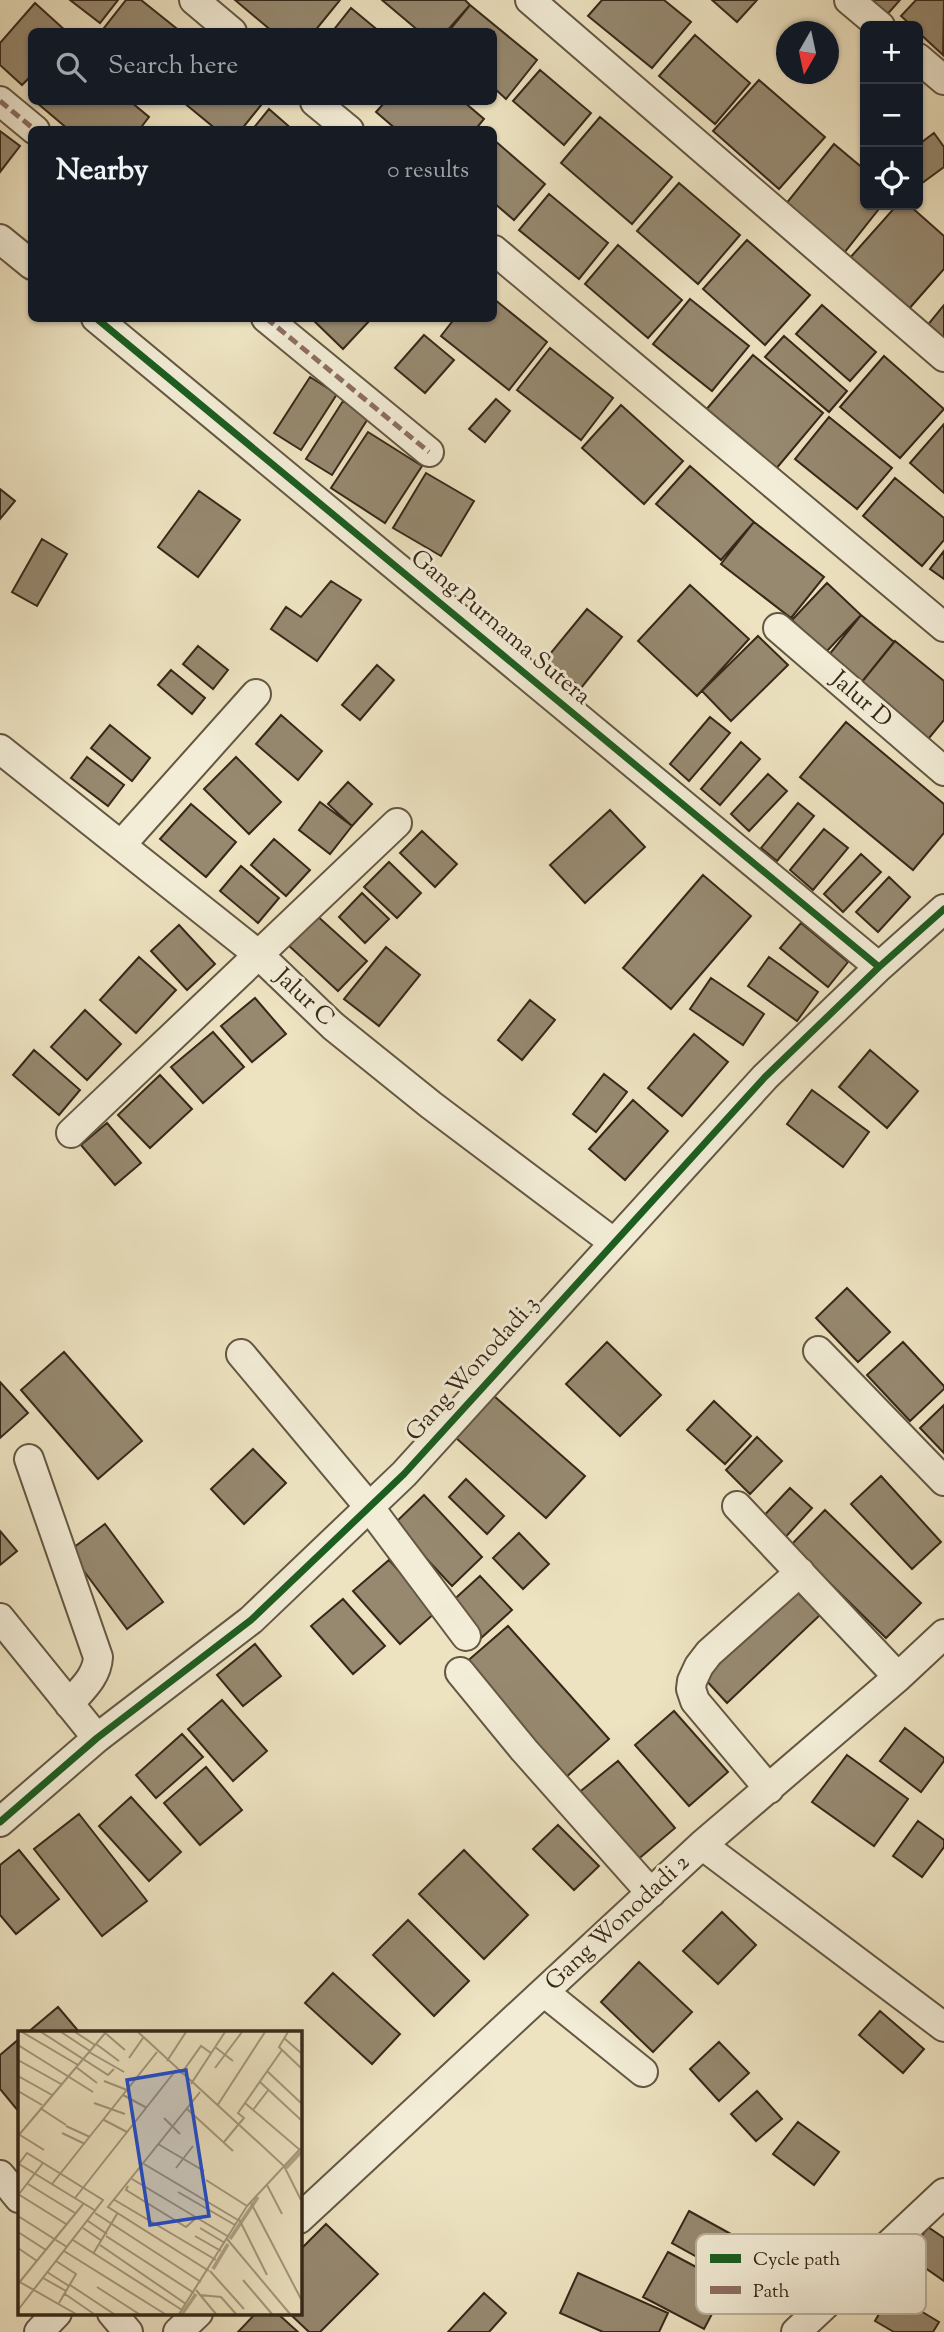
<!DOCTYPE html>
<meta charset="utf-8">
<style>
body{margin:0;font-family:"Sorts Mill Goudy",serif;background:#20242c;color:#f1f3f6}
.controls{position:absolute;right:21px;top:21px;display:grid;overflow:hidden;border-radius:10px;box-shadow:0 2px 5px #0004}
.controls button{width:63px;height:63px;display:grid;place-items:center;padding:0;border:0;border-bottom:2px solid #363941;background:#171b24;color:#f1f3f6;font:35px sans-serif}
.compass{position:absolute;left:776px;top:21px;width:63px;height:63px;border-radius:50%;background:#171b24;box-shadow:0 2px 5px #0004;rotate:189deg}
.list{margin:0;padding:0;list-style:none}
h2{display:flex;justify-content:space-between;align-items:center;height:91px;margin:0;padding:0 28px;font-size:30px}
h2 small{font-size:23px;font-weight:400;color:#9ea1a6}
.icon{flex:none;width:38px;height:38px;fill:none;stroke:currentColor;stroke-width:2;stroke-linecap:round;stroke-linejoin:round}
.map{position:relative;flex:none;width:944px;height:2332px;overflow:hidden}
.search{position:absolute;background:#171b24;box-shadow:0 2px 5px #0004;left:28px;top:28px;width:469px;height:77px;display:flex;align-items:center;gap:18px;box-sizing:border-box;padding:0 24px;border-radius:10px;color:#9ea1a6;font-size:26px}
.panel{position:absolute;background:#171b24;box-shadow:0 2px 5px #0004;left:28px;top:126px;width:469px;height:196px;border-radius:10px}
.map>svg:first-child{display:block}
.building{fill:#968970;stroke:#372819;stroke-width:2}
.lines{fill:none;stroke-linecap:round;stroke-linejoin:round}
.minor-casing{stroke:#645743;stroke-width:32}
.minor{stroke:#f3edd7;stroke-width:28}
.quiet{stroke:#8d6e63;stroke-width:5;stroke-dasharray:10 5;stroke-linecap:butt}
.cycleway-casing{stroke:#f3edd7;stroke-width:11}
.cycleway{stroke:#1b5e20;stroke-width:7}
.labels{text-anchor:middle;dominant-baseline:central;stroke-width:6;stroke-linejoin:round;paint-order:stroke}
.street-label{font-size:24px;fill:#372819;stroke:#f3edd7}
.inset-river{fill:none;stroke:#afa388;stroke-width:3.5}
.inset-road{fill:none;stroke:#a4987e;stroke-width:2}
.view{fill:#1d4ed8;fill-opacity:0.15;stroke:#1d4ed8;stroke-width:3.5}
.inset-edge{fill:none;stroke:#372819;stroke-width:3.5}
.key{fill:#f3edd7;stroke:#bbb29e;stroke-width:2}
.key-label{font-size:19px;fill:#372819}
</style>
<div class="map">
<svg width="944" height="2332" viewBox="0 0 944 2332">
<rect width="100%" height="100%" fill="#ede3c1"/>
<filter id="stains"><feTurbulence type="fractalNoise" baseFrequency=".00286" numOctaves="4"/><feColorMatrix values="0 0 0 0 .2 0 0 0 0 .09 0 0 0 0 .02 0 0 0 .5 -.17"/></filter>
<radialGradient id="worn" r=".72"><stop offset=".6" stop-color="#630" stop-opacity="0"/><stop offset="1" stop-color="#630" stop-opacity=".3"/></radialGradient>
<path class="building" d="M70 0H118L100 23Z
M126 0H141L181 32H108L104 28Z
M235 0H340L314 32H273Z
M382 0H465L470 5 446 32H420Z
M602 0H664L691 22 652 68 588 16Z
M712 0H757L737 22Z
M864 0H900L884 18Z
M916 0H944L943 55 918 32V26H912L901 16Z
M35 3 67 32H32V75L22 85 0 65V43Z
M470 5 537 60 506 99 494 88V32H448Z
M351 8 380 32H332Z
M695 35 750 83 715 124 659 76Z
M540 70 591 113 564 145 513 101Z
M759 80 825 137 779 189 713 131Z
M36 102H131L149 117 139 130H69Z
M183 102H259L262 104 241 130H217Z
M385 102H464L484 119 475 130H397L376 112Z
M269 109 293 130H252Z
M600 117 672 177 632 224 561 163Z
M0 131 20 146 0 172Z
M934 133 944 147V167L918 186V145Z
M494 140 545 184 514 220 494 203Z
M834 144 865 170V205H882L844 253 785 205Z
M679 183 740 235 698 284 637 231Z
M549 194 608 243 579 279 519 230Z
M897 205H909L944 236V269L908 310 849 259Z
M747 240 810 295 765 345 703 289Z
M618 245 682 300 648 338 585 284Z
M494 299 547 342 509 390 441 336 455 318H494Z
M690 299 749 346 712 391 653 344Z
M822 305 876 352 850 381 796 334Z
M944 305V341L926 327Z
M311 318H372L343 349Z
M424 335 454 360 425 393 395 368Z
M784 336 847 391 829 412 765 357Z
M550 348 613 398 581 440 517 390Z
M753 355 823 413 775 470 705 411Z
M884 356 944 409 900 458 840 407Z
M310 377 337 394 301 450 274 433Z
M496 399 510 411 485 442 469 429Z
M343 401 369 417 332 475 306 459Z
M621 405 683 461 644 504 582 448Z
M829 417 892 468 857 509 795 459Z
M944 424V493L910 463Z
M368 432 422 466 385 523 331 488Z
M690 466 754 522 721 560 656 504Z
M426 473 474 501 441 556 393 528Z
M895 478 944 518V540L922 566 863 516Z
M0 489 15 501 0 519Z
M199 491 240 520 198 577 158 547Z
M754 522 824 577 791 618 721 564Z
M42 539 67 554 37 606 12 592Z
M944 551V579L930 569Z
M331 581 361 600 317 661 271 629 286 607 301 617Z
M827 583 861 615 826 652 792 620Z
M690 585 749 639 697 696 638 641Z
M587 609 622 637 581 688 545 660Z
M861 615 894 642 857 688 824 661Z
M758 636 788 665 731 721 702 691Z
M895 641 944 681V720L924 744 857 688Z
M198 646 228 670 213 689 183 664Z
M377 665 394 680 360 720 342 705Z
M171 670 205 698 192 714 158 685Z
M281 715 322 751 298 780 256 744Z
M710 717 730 733 689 781 670 764Z
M846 722 944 804V833L913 870 800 777Z
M110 725 150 758 132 781 91 748Z
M741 742 760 759 720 805 701 789Z
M87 757 124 785 108 806 71 778Z
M236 757 281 802 249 834 204 789Z
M768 774 787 791 749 831 731 814Z
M348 782 372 804 352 826 328 804Z
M320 802 352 826 330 854 299 830Z
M798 803 814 816 777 861 761 848Z
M191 804 236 842 206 877 160 839Z
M610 810 645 847 585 903 550 865Z
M824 829 848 848 813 890 790 870Z
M422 831 457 864 435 887 400 853Z
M274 839 310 870 286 896 251 865Z
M861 854 881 872 843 912 824 894Z
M389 862 421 893 397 918 364 887Z
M241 866 279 898 258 923 220 891Z
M703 875 751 916 671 1009 623 968Z
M889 877 910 897 878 932 856 912Z
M362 893 389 919 365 943 339 917Z
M315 914 367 961 338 991 287 944Z
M801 923 848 962 828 987 780 948Z
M179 925 215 964 187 990 151 951Z
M386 947 420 975 379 1026 344 999Z
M139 957 176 990 136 1033 100 1000Z
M769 957 818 992 797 1021 748 986Z
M711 978 764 1014 743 1045 690 1009Z
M255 998 286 1034 252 1062 221 1026Z
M530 1000 555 1020 522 1060 498 1040Z
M85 1010 121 1044 87 1080 51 1047Z
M213 1032 244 1067 203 1103 171 1067Z
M694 1034 728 1062 682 1116 648 1088Z
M34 1050 80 1090 59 1115 13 1075Z
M870 1050 918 1091 887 1128 839 1087Z
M604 1074 627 1092 596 1132 573 1114Z
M160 1075 192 1109 150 1148 118 1115Z
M812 1090 869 1132 843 1167 787 1124Z
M633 1100 668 1131 625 1180 589 1149Z
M107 1123 141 1163 115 1185 81 1145Z
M847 1288 890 1332 858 1362 816 1318Z
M607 1342 661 1395 620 1436 566 1384Z
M903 1342 944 1386V1389L910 1421 867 1375Z
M64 1352 142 1441 98 1479 21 1390Z
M0 1382 28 1413 0 1438Z
M494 1396 585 1476 546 1518 456 1438Z
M714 1401 751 1436 725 1464 687 1430Z
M944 1405V1453L920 1428Z
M757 1437 782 1461 750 1494 726 1470Z
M253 1449 286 1483 244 1524 211 1489Z
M881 1476 941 1542 912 1569 851 1504Z
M466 1479 504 1516 487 1534 449 1497Z
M790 1488 812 1508 781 1542 759 1521Z
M424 1495 482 1557 452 1586 394 1524Z
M825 1510 921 1603 886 1638 791 1545Z
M105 1524 163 1602 127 1629 69 1551Z
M0 1531 17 1551 0 1565Z
M519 1533 549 1564 523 1589 493 1558Z
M389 1560 436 1612 400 1644 353 1591Z
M480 1576 512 1610 480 1639 448 1605Z
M796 1591 820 1615 727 1703 704 1678Z
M343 1599 385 1646 353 1674 311 1626Z
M508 1626 609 1739 565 1778 464 1664Z
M255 1644 281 1676 243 1706 217 1675Z
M222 1700 267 1751 233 1781 188 1729Z
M674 1711 728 1772 689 1806 635 1745Z
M905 1728 944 1758V1761L921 1792 880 1761Z
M182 1734 203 1757 156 1798 136 1775Z
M847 1755 908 1799 874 1846 812 1802Z
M618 1761 675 1828 636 1861 577 1794Z
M206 1767 242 1810 200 1845 164 1803Z
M131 1797 181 1852 149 1881 99 1826Z
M79 1814 147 1901 102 1936 34 1849Z
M918 1821 944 1840V1847L922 1877 893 1856Z
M558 1825 599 1866 574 1890 533 1849Z
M19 1850 59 1899 16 1934 0 1915V1865Z
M464 1850 528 1915 484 1959 419 1894Z
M722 1912 756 1945 718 1984 683 1951Z
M408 1920 469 1981 434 2016 373 1955Z
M639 1962 692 2012 653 2052 601 2002Z
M333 1973 400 2034 372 2064 305 2003Z
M58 2007 80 2033H27Z
M880 2011 924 2049 903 2073 859 2035Z
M19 2039V2112L0 2089V2055Z
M719 2042 749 2073 719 2101 690 2069Z
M757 2091 782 2119 756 2141 731 2114Z
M798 2122 839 2152 814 2185 773 2154Z
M689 2211 751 2245 733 2277 672 2243Z
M326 2224 378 2274 320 2332H309L289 2313H299V2251Z
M928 2227 944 2238V2281L908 2256Z
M668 2252 728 2284 704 2329 643 2297Z
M578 2273 668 2313 659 2332H603L560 2313Z
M484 2293 506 2313 489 2332H448Z
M891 2293 939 2322 933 2332H894L875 2321Z
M256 2313H277L298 2332H238Z"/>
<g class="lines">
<g class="minor-casing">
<path id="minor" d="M194 0 232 32
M530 0 944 357
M849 0 880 26
M918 58 944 80
M0 101 35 130
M315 102 349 130
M0 239 32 265
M494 250 944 627
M96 318 879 967
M266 318 429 452
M778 628 944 771
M0 749 259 955 333 1026 431 1105 613 1242
M121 845 256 694
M71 1133 397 823
M818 1351 944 1481
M241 1354 370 1508 466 1636
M29 1459 98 1657C97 1677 81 1690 69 1704
M737 1506 898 1677
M0 1618 97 1738
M460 1672 524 1750 651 1893
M769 1789 695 1701 691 1689 692 1681 699 1666 709 1653 800 1572
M0 1822 97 1738 251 1620 404 1474 765 1077 879 967 944 909
M702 1845 944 2027
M544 1992 643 2072
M0 2175 19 2198
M299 2219 702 1845 898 1677 944 1634
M112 2313 128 2332
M39 2332 57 2313
M178 2332 198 2313
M796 2332 944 2193"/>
</g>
<use href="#minor" class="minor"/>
<path class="quiet" d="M0 101 35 130
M266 318 429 452"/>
<g class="cycleway-casing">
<path id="cycleway" d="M96 318 879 967
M0 1822 97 1738 251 1620 404 1474 765 1077 879 967 944 909"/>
</g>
<use href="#cycleway" class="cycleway"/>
</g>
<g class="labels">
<g class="street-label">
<text transform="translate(500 628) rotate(40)">Gang Purnama Sutera</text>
<text transform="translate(861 700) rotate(41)">Jalur D</text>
<text transform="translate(304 998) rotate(43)">Jalur C</text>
<text transform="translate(473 1369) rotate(-48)">Gang Wonodadi 3</text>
<text transform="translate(618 1923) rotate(-43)">Gang Wonodadi 2</text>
</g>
</g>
<g transform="translate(18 2031)">
<rect width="284" height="284" fill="#ede3c1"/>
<path class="inset-river" d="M268 137 283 121M212 208 240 166M195 238 210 213M164 283 178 263"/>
<path class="inset-road" d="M4 1 60 34M23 1 90 44 96 38M43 1 72 20M57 1 77 14M86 1 107 19M120 1 266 135 283 169M270 1 261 16 283 37M266 7 283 22M78 13 101 30M0 14 75 61M197 16 215 30M71 21 106 41M111 27 125 7M0 29 43 53M149 30 168 1M58 36 79 52M197 37 224 1M249 40 283 72M163 43 183 15 193 22M0 45 34 64M86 50 109 59M242 51 283 89M173 53 207 1M0 60 24 74M182 61 90 176 191 240M105 64 129 77M76 72 107 83M227 72 282 119M199 75 247 1M22 77 48 94M168 77 215 120M235 79 251 58M146 87 162 103M86 89 109 101M220 94 226 87 220 82 264 19M48 95 72 106M44 102 67 113M2 104 26 119M0 105 88 1M206 111 220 94M140 113 186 140M1 133 78 180M126 133 220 189M0 134 9 122 85 169 0 279M158 137 175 115M114 148 211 206M188 149 229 175M10 153 57 182M34 153 139 21M249 154 264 183M110 155 108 159 168 196 178 187M160 161 217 194M0 163 48 193M1 163 25 132M57 167 158 39M95 168 198 229M233 172 283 268M77 182 183 251M0 185 49 216M221 188 249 244M70 190 89 203M65 197 84 210M182 197 207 212M0 201 28 219M88 205 176 262M177 205 203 220M209 208 272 283M55 209 164 279M82 214 168 273M0 217 19 230M46 220 147 283M75 223 99 183M38 230 58 243 48 260M192 240 226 278M29 241 51 255M25 247 48 260 41 272M225 249 254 283M0 250 58 283M0 253 66 172M52 254 96 283M79 256 121 283M178 259 198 283M47 263 76 283M182 264 203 266 218 283M161 283 229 175 283 117"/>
<path class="view" d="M168 39 191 185 132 194 109 49Z"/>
<rect width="284" height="284" class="inset-edge"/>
</g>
<rect x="696" y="2234" width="230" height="80" rx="10" class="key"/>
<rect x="710" y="2254" width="31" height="9" fill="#1b5e20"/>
<rect x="710" y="2286" width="31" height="8" fill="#8d6e63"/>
<g class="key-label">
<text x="753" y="2265">Cycle path</text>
<text x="753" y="2297">Path</text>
</g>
<rect width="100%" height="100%" filter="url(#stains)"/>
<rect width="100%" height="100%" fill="url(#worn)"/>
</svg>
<div class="controls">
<button>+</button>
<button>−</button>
<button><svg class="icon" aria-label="locate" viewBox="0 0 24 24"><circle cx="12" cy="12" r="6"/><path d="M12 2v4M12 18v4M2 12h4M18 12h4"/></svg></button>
</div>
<svg class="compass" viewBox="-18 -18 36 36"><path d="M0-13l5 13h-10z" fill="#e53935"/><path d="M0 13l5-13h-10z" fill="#9ea1a6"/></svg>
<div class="search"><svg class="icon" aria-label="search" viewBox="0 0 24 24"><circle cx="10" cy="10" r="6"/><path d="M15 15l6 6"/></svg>Search here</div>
<section class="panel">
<h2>Nearby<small>0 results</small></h2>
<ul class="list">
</ul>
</section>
</div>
